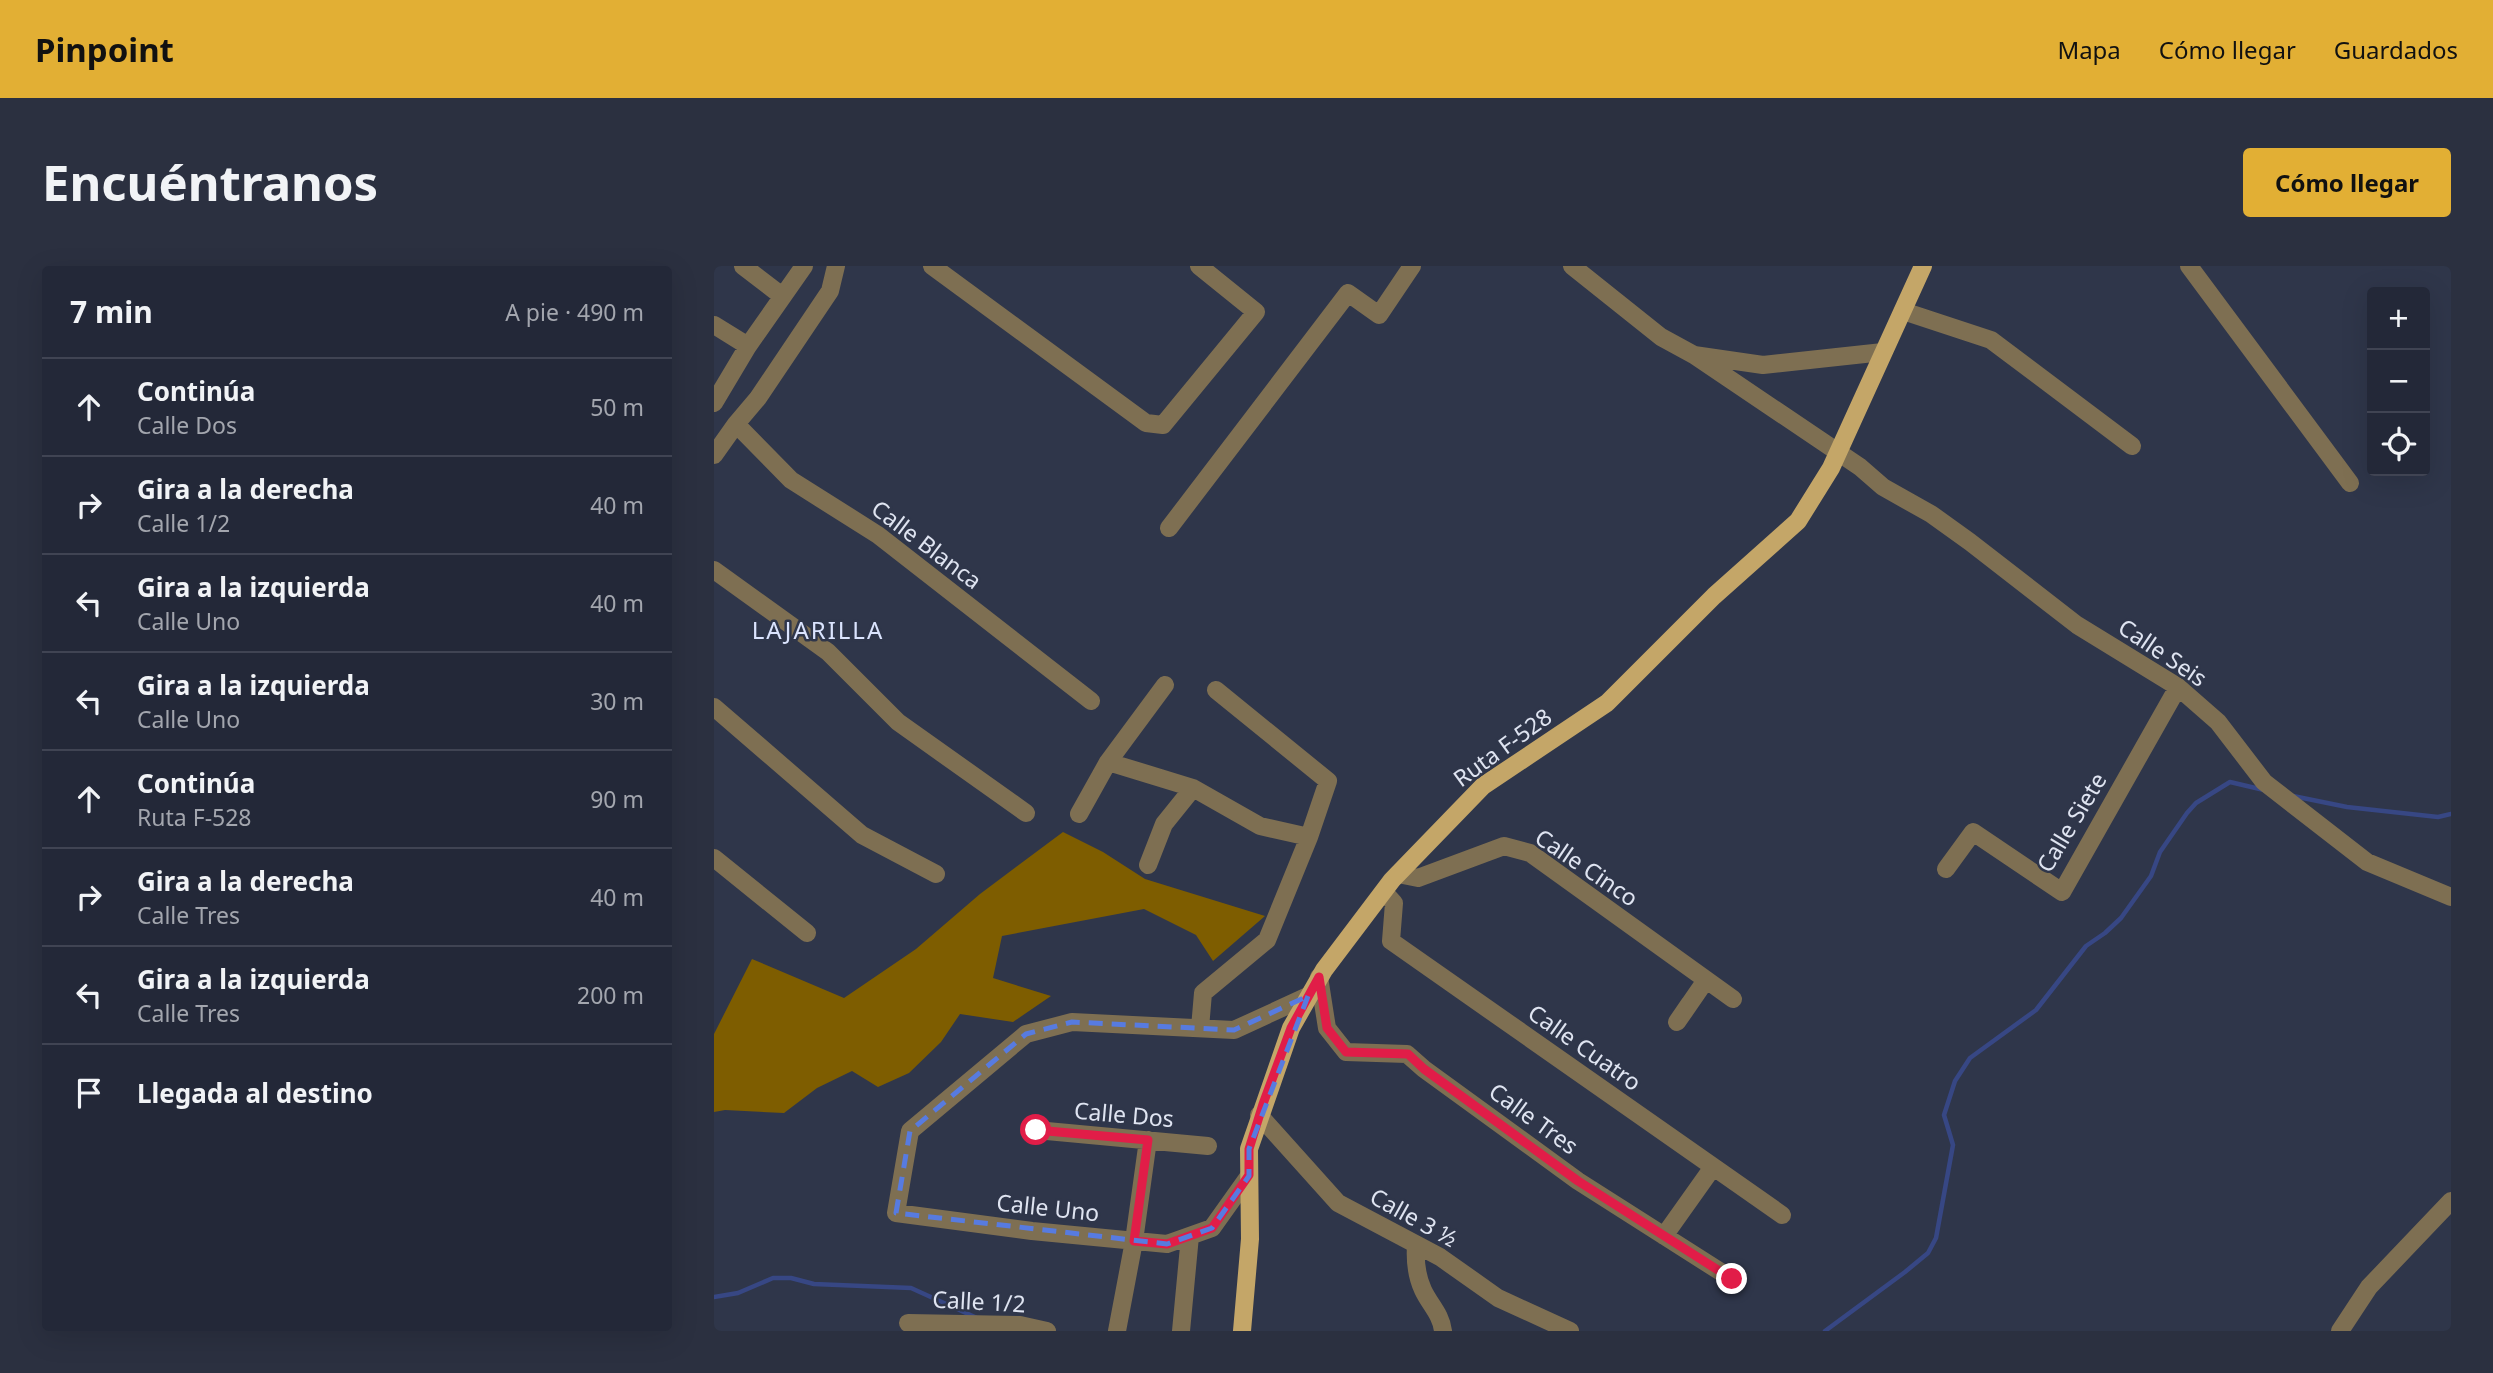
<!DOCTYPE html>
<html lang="es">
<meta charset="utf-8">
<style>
body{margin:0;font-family:"Noto Sans",sans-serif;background:#2b3040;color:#f1f3f6}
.controls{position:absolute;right:21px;top:21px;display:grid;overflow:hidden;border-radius:7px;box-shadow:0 7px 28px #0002}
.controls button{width:63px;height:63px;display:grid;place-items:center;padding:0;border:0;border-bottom:2px solid #404453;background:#232838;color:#f1f3f6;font:35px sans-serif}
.stop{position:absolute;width:21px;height:21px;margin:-16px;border:5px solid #e11d48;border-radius:50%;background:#fff}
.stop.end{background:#e11d48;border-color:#fff;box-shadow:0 2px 7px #0008}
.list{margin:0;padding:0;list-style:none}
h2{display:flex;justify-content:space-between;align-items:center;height:91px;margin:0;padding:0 28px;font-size:30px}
h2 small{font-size:23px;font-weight:400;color:#a3a6ae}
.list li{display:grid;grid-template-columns:46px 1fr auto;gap:21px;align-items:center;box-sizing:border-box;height:98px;padding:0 28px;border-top:2px solid #404453}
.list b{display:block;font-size:26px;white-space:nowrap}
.list p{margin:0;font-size:23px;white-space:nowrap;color:#a3a6ae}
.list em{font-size:23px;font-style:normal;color:#a3a6ae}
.icon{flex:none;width:38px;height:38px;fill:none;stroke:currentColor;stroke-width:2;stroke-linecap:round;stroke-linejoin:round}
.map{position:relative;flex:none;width:1737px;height:1065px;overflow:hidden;border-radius:7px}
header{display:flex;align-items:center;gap:42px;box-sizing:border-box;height:98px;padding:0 35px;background:#e2af34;color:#111}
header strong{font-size:33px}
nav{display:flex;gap:38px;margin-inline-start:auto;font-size:24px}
.intro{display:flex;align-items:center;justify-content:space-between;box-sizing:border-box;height:168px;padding:0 42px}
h1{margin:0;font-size:49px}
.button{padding:18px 32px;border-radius:7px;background:#e2af34;color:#111;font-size:24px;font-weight:700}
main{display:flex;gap:42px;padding:0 42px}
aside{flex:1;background:#232838;border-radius:7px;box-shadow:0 7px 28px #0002}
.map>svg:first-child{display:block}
.forest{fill:#7e5d00}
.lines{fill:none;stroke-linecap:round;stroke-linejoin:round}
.stream{stroke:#374784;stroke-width:4.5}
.minor{stroke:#7e6f52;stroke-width:18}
.major{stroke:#c4a668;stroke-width:18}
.route{stroke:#e11d48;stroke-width:9}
.marked{fill:none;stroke:#577be0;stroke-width:5;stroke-dasharray:14 9;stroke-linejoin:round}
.labels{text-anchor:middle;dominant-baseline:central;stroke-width:5;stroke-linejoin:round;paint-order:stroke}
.street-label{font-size:23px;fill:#dfe4f1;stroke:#2f364a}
.neighbourhood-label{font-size:24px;letter-spacing:2px;fill:#dbe4fe;stroke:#2f364a}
</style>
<header>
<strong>Pinpoint</strong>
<nav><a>Mapa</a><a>Cómo llegar</a><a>Guardados</a></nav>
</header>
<div class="intro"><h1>Encuéntranos</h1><a class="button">Cómo llegar</a></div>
<main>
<aside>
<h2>7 min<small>A pie · 490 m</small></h2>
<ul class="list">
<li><svg class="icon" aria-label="ahead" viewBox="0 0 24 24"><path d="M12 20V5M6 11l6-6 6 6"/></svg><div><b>Continúa</b><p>Calle Dos</p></div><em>50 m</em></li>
<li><svg class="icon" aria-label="right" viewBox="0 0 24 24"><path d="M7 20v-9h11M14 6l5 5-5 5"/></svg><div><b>Gira a la derecha</b><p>Calle 1/2</p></div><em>40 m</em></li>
<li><svg class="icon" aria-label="left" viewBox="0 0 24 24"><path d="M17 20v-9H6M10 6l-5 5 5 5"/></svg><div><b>Gira a la izquierda</b><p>Calle Uno</p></div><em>40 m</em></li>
<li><svg class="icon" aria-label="left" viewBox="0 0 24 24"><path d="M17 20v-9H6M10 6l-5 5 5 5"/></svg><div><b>Gira a la izquierda</b><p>Calle Uno</p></div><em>30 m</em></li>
<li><svg class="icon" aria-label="ahead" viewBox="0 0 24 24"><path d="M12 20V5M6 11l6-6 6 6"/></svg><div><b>Continúa</b><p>Ruta F-528</p></div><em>90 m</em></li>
<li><svg class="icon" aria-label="right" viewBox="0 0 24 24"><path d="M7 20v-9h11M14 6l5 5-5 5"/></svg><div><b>Gira a la derecha</b><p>Calle Tres</p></div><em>40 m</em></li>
<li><svg class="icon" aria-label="left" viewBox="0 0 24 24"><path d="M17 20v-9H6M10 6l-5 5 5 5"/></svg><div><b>Gira a la izquierda</b><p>Calle Tres</p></div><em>200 m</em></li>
<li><svg class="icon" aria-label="arrive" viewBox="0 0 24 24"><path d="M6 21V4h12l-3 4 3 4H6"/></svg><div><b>Llegada al destino</b></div></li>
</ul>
</aside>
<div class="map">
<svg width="1737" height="1065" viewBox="0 0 1737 1065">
<rect width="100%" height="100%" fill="#2f364a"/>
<path class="forest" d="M349 566 389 586 431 613 551 650 499 695 482 669 430 643 288 670 279 712 337 730 299 756 246 748 227 776 195 807 164 821 138 805 103 822 70 847 11 844 0 846V768L38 693 130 732 202 683 266 628Z"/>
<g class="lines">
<path class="stream" d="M1579 530 1633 541 1724 551 1737 548
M0 1031 24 1027 59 1012H77L100 1018 197 1022 263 1052
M1111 1065 1191 1006 1214 987 1222 972 1239 879 1230 849 1241 815 1256 792 1322 744 1372 680 1391 667 1407 652 1437 610 1446 586 1473 547 1482 537 1516 516 1550 524"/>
<path class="minor" d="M29 0 68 30
M218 0 432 157 449 159 542 46 485 0
M858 0 947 71 980 89 1049 99 1169 86
M1475 0 1636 217
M1189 45 1277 74 1418 180
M0 59 34 80
M980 89 1146 201 1169 221 1217 248 1256 276 1363 359 1464 421 1504 456 1550 516 1653 596 1737 631
M0 137 34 80 90 0
M22 158 77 214 164 269 377 435
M0 189 22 158 44 132 116 25 122 0
M455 262 634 27 665 49 698 0
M0 304 114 386 184 456 312 547
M502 424 614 515 595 571
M0 441 148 569 222 608
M394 496 451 419
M365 548 394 496 479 522 546 560 595 571 553 674 489 727 486 762
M0 592 93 667
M434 599 450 558 479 522
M1232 603 1259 566 1348 626 1464 421
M684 608 704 612 790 580 816 587 1019 733
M670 626 680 637 677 675 1068 949
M605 711 613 762 632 786 693 788 710 803 864 915 1018 1013
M976 737 963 756 992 714
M545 849 624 937 726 991 784 1032 856 1065
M322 864 494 880
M535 910 498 962 453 978 318 965 182 947 196 865 312 768 358 756 520 764 594 730
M950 970 999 901
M702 979C701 994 702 1009 709 1024 716 1039 727 1048 729 1065
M194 1057 306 1059 333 1065
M403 1065 420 975 434 874
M467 1065 476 970
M1626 1065 1655 1021 1737 935"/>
<path class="major" d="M528 1065 536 973 535 883 577 762 610 704 678 614 769 520 893 437 1000 330 1084 255 1117 202 1209 0"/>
</g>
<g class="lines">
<path class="route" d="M322 864 434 874 420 975 453 978 498 962 535 909V883L549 838 577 762 605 711 613 762 632 786 694 788 710 803 864 915 1018 1013"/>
</g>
<path class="marked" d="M594 730 535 883V910L498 962 453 978 182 947 196 865 312 768 358 756 520 764Z"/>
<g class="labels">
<g class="street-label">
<text transform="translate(213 278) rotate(37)">Calle Blanca</text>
<text transform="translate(1449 386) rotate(34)">Calle Seis</text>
<text transform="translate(788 481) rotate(-36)">Ruta F-528</text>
<text transform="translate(1357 556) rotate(-59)">Calle Siete</text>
<text transform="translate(873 601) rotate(34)">Calle Cinco</text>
<text transform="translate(871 781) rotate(35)">Calle Cuatro</text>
<text transform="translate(410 848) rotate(5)">Calle Dos</text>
<text transform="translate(820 852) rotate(36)">Calle Tres</text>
<text transform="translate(334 941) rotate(6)">Calle Uno</text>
<text transform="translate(700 951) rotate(29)">Calle 3 ½</text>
<text transform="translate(265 1035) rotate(3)">Calle 1/2</text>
</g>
<g class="neighbourhood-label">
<text x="104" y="363">LAJARILLA</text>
</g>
</g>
</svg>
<div class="controls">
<button>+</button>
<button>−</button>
<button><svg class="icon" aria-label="locate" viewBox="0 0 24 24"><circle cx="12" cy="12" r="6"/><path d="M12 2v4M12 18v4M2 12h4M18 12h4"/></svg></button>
</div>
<div class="stop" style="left:322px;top:864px"></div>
<div class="stop end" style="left:1018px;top:1013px"></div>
</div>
</main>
